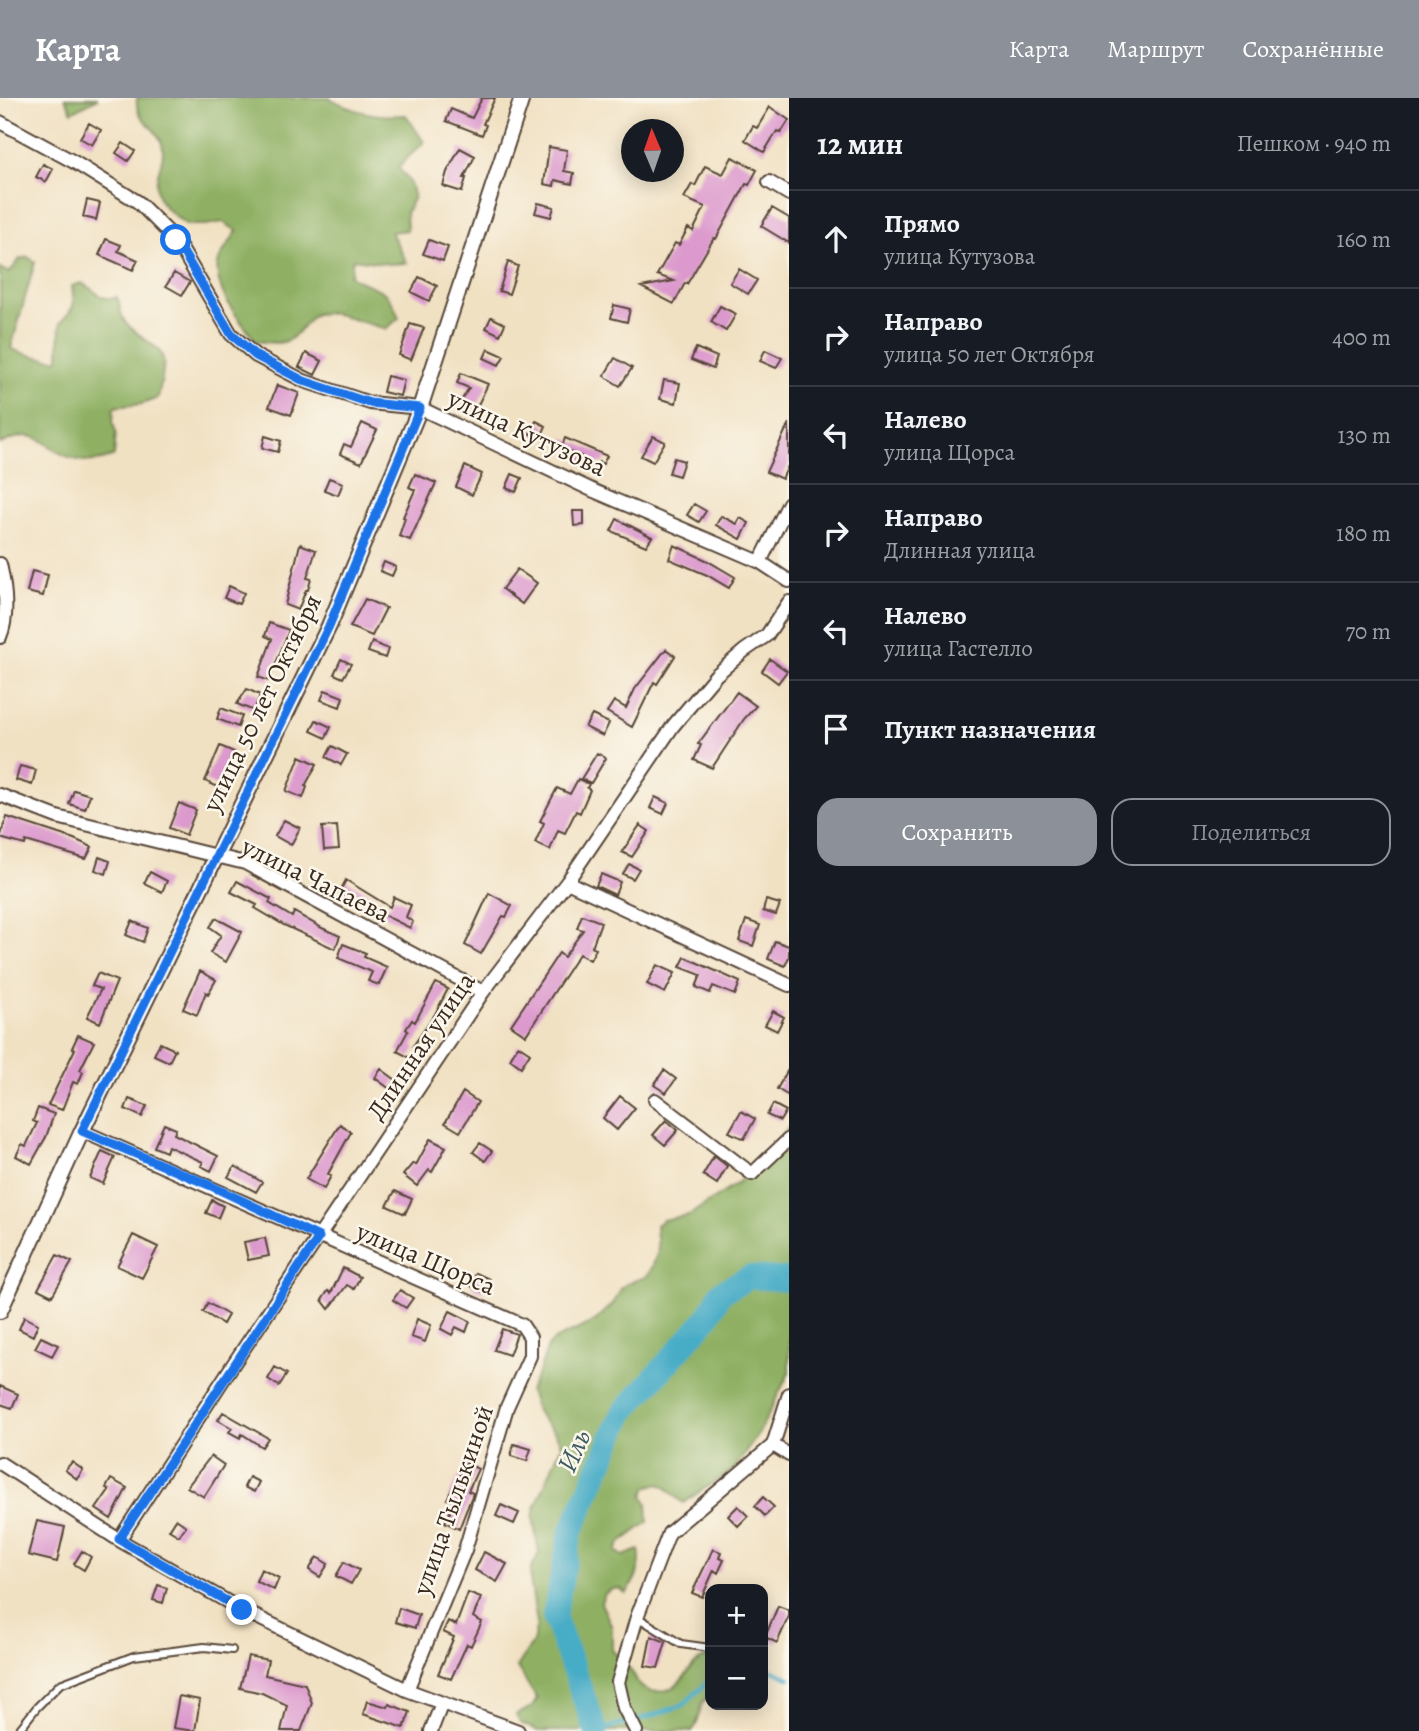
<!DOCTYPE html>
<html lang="ru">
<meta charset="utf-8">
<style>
body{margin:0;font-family:Alegreya,serif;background:#242831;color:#f1f3f6}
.controls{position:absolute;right:21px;bottom:21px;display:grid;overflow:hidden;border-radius:14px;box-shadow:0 4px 18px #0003}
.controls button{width:63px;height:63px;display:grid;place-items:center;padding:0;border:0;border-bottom:2px solid #363941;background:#171b24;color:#f1f3f6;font:35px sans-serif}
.compass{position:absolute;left:621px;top:21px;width:63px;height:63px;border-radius:50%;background:#171b24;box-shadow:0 4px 18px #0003;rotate:358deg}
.stop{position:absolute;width:21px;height:21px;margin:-16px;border:5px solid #1a73e8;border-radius:50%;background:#fff}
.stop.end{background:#1a73e8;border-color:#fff;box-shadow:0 2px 7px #0008}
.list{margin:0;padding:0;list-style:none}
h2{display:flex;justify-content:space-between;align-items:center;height:91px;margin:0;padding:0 28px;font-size:30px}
h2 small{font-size:23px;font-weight:400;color:#9ea1a6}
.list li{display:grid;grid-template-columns:46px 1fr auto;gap:21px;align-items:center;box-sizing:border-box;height:98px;padding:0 28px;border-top:2px solid #363941}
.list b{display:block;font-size:26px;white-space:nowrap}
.list p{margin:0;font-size:23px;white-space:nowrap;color:#9ea1a6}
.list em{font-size:23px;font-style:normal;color:#9ea1a6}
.actions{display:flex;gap:14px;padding:21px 28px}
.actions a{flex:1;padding:16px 0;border:2px solid #8c9099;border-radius:21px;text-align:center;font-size:24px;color:#8c9099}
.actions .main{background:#8c9099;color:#fff}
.icon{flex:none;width:38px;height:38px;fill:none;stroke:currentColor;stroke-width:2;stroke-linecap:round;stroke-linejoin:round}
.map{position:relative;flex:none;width:789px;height:1633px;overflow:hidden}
header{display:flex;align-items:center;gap:42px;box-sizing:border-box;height:98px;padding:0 35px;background:#8c9099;color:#fff}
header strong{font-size:33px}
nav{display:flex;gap:38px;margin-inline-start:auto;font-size:24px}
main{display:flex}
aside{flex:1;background:#171b24}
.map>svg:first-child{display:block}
.forest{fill:#8fb064;stroke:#656d41;stroke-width:2}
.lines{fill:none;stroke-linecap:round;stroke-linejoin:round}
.stream{stroke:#47acc6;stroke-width:4.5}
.river{stroke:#47acc6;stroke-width:24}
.building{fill:#dc99cd}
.service-casing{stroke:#564537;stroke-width:10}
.minor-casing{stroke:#564537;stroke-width:16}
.tertiary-casing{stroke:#564537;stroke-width:18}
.service{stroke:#fff;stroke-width:6}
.minor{stroke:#fff;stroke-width:12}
.tertiary{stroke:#fff;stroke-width:14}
.route{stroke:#1a73e8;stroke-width:9}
.labels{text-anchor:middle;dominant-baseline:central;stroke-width:5;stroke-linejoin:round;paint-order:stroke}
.street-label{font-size:26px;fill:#3b2a1e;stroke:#fbf7ec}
.water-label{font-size:28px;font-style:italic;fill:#405e61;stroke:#fbf7ec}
</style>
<header>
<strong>Карта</strong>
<nav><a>Карта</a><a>Маршрут</a><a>Сохранённые</a></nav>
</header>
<main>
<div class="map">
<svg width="789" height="1633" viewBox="0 0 789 1633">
<rect width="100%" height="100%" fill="#fbf7ec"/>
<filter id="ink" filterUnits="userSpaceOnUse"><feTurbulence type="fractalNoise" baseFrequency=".0143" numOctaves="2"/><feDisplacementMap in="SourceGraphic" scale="14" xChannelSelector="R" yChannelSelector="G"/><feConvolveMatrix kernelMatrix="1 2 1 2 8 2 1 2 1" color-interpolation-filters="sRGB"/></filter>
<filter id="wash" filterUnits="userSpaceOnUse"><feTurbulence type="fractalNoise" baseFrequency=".00686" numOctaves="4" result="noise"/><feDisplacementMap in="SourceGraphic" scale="28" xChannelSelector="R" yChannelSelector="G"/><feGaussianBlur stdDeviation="1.57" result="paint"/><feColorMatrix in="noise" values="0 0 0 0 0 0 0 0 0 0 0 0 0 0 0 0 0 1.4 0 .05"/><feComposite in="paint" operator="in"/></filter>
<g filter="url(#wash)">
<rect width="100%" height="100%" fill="#f1e1c3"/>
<path class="forest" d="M65 0H98L72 14Z
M137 0H330C355 15 377 19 406 17L424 44 398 69 409 83 414 99 406 115 407 132 391 134 407 165 389 166 353 161 350 178C378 194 387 186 399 220L386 231 332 215 315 216C290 240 295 249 256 243 241 224 213 192 218 166 220 155 231 143 237 133L223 124 206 127H187C178 120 164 111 159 100 150 81 167 64 162 46 157 27 134 23 137 0Z
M28 159 35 164 11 250C18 255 51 263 59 261L60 225C75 209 75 210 72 188L81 185C95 191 102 205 117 199 121 207 119 218 126 225 161 260 171 242 158 300L142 306 114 309 113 325 116 334 114 358C96 366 78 365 60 355 49 349 41 338 26 338 18 338 7 343 0 346V170L9 175 20 161Z
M789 1029V1275L759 1335 734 1371 683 1405C669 1395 665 1380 647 1389L643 1398 647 1405 648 1424 620 1445 616 1453 623 1458 639 1452C643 1468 635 1483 626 1496L620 1490C609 1491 604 1494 601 1505L612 1529V1552C619 1560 628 1568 634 1577 637 1582 637 1586 643 1590 652 1596 670 1594 678 1586 692 1572 689 1565 710 1558V1598C695 1605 705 1618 692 1633H538L520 1625 516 1617 532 1609 537 1601 517 1569 533 1544 537 1526 530 1481 531 1471 539 1455 533 1419 535 1410 561 1348C559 1333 545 1328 538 1315 533 1307 534 1300 529 1293L540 1271 548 1248 554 1242 594 1224 613 1206 622 1189 630 1184 646 1179 652 1170 658 1153 656 1127 663 1122 689 1117 738 1085Z"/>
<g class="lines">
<path class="stream" d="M763 1572 773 1573 789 1580
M596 1632 630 1625 683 1607 710 1582"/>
<path class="river" d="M596 1633 554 1518 571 1434 623 1315 708 1219 721 1194 750 1179 789 1182"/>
</g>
<g id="blocks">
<path class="building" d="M482 0H495L483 26 486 27 482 37 446 23 451 11 472 20Z
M770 9 789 22 781 35 777 33 764 54 745 42 753 28 757 30Z
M89 25 101 32 92 47 80 40Z
M123 45 135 53 128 63 116 55Z
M549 49 567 52 564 73 574 75 572 86 555 82 554 88 544 86Z
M460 50 475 58 464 80H466L462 94 443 88 447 74Z
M732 59 757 72 749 87 746 86 716 141 714 140 687 186 685 185 674 206 641 189 674 183 657 177 675 145 679 147 688 130 693 133 705 109 684 100 692 86 695 88 705 68 723 76Z
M43 66 53 71 46 84 36 79Z
M87 102 100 105 96 122 83 119Z
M538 105 554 109 551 119 535 115Z
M772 110 789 120V145L761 128Z
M106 141 121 147 118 153 138 162 133 172 99 157Z
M429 142 448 149 443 163 423 156Z
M508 164 518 168 509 196 499 193Z
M739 171 757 182 748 196 730 185Z
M174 175 190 184 182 197 166 188Z
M419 179 437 188 429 203 411 194Z
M614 207 630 211 627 224 611 220Z
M720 208 736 216 726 233 711 224Z
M491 219 505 226 500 237 486 230Z
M410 226 424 230 411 262 399 257Z
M696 250 717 259 713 271 691 262Z
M488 251 504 258 499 267 484 260Z
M765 252 782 260 776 270 760 263Z
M306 255 322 263 315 277 299 269Z
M615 260 632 270 620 288 604 278Z
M461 275 488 286 476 311 461 303 469 290 457 285Z
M387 278 404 282 400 298 383 294Z
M664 282 680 285 676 305 660 301Z
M277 287 299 295 291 317 269 309Z
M536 323 546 328 540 341 530 336Z
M362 325 377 332 361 365 340 356 344 346 351 349Z
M789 325V366L782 381 766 374Z
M265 338 281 343 278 354 262 350Z
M653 338 665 344 653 364 641 358Z
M565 340 607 358 603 366 599 364 595 372 578 365 581 358 561 351Z
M674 360 684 363 679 378 669 375Z
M465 368 482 376 472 397 456 389Z
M415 376 436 385 410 442 399 438 405 420 403 419 415 392 409 389Z
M512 376 522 380 516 394 506 390Z
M329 380 343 385 338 397 324 392Z
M694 406 706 413 699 424 687 417Z
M573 413H584V427L574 428Z
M721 418 737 426 740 420 749 425 741 441 716 427Z
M617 421 652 439 646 448 611 433Z
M300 446 316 452 307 480 311 481 308 492H306L298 512 285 507Z
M674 447 706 462 735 479 729 490 707 477 669 461Z
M384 464 396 469 392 478 380 473Z
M517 471 537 485 522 506 502 491Z
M32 473 48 477 43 498 27 494Z
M229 488 244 495 239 506 224 500Z
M365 501 386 510 372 538 350 529Z
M269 525 289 532 269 583 258 579 272 541 265 538Z
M372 544 388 551 385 560 368 554Z
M666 551 675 558 657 586 654 584 632 629 607 614 614 603 626 610 635 591Z
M341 561 351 566 343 580 334 576Z
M770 561 787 573 778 585 762 573Z
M247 591 260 597 254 613 237 606Z
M325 592 343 599 340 609 321 602Z
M737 594 756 608 744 621 712 670 694 662 701 647 698 646Z
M221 610 242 618 238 629 217 621Z
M592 617 609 625 603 638 585 629Z
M316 622 331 629 326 640 311 633Z
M220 648 234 654 220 690 205 683Z
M332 648 347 656 341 667 326 659Z
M597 655 606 660 591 685 581 681Z
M300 658 317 666 305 688 307 689 303 700 286 693Z
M20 668 36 672 32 687 16 682Z
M578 681 589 686 587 690 590 692 580 715 576 713 565 735 558 732 550 752 535 745 544 725 540 723 557 690 570 696Z
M74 692 90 697 85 711 69 706Z
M655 699 668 705 663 716 650 710Z
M179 705 196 712 186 737 169 730Z
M7 719 74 741 92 749 86 761 26 743 25 747 0 740Z
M284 722 300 730 291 747 275 738Z
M640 727 649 733 632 759 622 754Z
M337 728 339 751 324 752 322 729Z
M99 759 110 763 106 776 95 772Z
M629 766 639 771 633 781 623 776Z
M150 774 167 783 162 794 144 785Z
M601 776 620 784 615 797 596 788Z
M346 782 390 809 394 799 411 807 406 819 413 824 410 830 339 795Z
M237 783 271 801 269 805 292 819 294 814 322 830 340 838 335 851 284 827 255 810 257 807 231 794Z
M489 795 512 808 506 819 503 818 481 856 465 847Z
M766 802 780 806 776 817 763 813Z
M582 817 601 824 592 849 596 851 590 862 579 856 526 937 511 927 559 855 564 859 583 832 577 830Z
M216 820 242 834 226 864 210 855 221 837 210 829Z
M746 822 760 827 753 848 739 843Z
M132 823 148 830 143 844 126 837Z
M775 843 789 848V859L785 868 768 861Z
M343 846 366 855 364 859 387 869 379 887 368 883 372 874 338 860Z
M685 859 740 884 735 897 713 888 710 895 696 889 701 877 680 869Z
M657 867 675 875 665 895 647 886Z
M200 873 216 882 208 896 206 894 197 917 183 911Z
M98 875 117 883 100 925 87 919 101 891 92 888Z
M436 885 448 891 435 916 413 948 416 949 410 960 397 953 408 933 406 931 412 922 415 924Z
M773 913 784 919 777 933 765 927Z
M78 937 94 944 80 972 83 974 78 986 73 984 62 1012 48 1007 75 951 72 950Z
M160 945 175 952 169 964 154 957Z
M518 947 530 955 521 969 510 961Z
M789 970V998L777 991Z
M381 971 396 982 390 991 375 980Z
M664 972 676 981 666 995 654 987Z
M463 994 478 1004 460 1034 445 1025Z
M620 998 635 1010 617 1032 603 1020Z
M129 1001 147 1008 142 1019 125 1011Z
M773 1006 786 1013 780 1023 767 1017Z
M38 1010 54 1016 46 1039 31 1066 16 1058 22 1046 26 1048 37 1025 33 1023Z
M741 1013 755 1021 744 1041 729 1034Z
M666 1022 678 1032 665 1047 653 1037Z
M164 1026 176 1031 174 1036 218 1058 211 1073 201 1068 203 1064 168 1048 166 1054 154 1049Z
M340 1026 351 1034 328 1076 331 1078 324 1091 306 1081Z
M430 1041 446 1049 432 1074 429 1072 417 1088 403 1077 413 1065 416 1067Z
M480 1045 492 1053 485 1063 473 1054Z
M102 1053 115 1059 103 1086 90 1080Z
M714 1058 727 1068 717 1086 703 1077Z
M235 1068 262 1084 256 1094 228 1079Z
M395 1093 412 1101 405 1116 387 1108Z
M212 1102 223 1108 218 1120 206 1115Z
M133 1137 158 1149 142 1180 117 1168Z
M265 1140 269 1158 248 1162 244 1144Z
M57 1157 72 1164 52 1198 38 1191Z
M343 1170 360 1179 354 1191 347 1187 329 1211 322 1202 328 1193 331 1195Z
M476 1175 489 1181 483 1194 471 1188Z
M400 1192 413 1200 406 1210 393 1202Z
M208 1205 228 1217 223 1226 203 1214Z
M450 1213 470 1223 466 1234 456 1229 452 1237 441 1231Z
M24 1219 38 1226 33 1238 19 1231Z
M417 1221 431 1227 425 1244 411 1239Z
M502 1231 517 1236 509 1257 494 1252Z
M41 1239 58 1247 52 1258 35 1250Z
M275 1269 287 1276 279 1288 268 1281Z
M0 1288 18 1296 12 1310 0 1306Z
M223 1314 268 1340 262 1349 242 1336 240 1340 229 1334 232 1330 218 1322Z
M514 1346 531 1351 527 1363 511 1358Z
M211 1358 224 1367 204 1399 187 1389Z
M72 1364 83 1372 77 1381 65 1372Z
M466 1365 478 1371 468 1393 473 1395 459 1431 445 1424 455 1404 447 1401Z
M249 1379 259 1384 254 1394 244 1389Z
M111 1381 127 1390 111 1421 96 1411 109 1392 106 1390Z
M763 1399 774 1409 765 1418 755 1408Z
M501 1407 519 1415 514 1426 496 1418Z
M738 1408 748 1418 738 1428 728 1418Z
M176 1421 186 1428 179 1438 169 1432Z
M37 1423 65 1429 57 1464 28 1457Z
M713 1451 721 1454 719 1460 724 1462 718 1475 714 1472 702 1499 692 1495Z
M82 1453 91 1459 84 1472 74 1466Z
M484 1454 507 1466 497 1484 475 1472Z
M317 1459 328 1466 320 1479 309 1472Z
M344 1464 359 1472 351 1486 336 1478Z
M261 1471 279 1480 274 1492 256 1483Z
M158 1487 167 1490 163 1505 153 1502Z
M468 1495 481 1500 473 1519 482 1524 471 1548 467 1546 451 1581 438 1576 454 1539 443 1534 448 1523 456 1527Z
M778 1508 789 1512V1518L777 1545 765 1539Z
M399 1510 419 1517 415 1530 395 1524Z
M651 1538 666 1544 658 1570 645 1568Z
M248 1558 268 1562 265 1577 305 1586 312 1605 301 1633H281L287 1607 262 1595 240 1590Z
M179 1598 200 1602 195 1633 173 1630Z
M367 1603 388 1609 389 1606 410 1614 404 1630 363 1616Z"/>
</g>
</g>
<g filter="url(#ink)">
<use href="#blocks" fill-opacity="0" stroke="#564537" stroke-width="2"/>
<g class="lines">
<g class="service-casing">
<path id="service" d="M637 1519 681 1546 710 1550
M18 1633 37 1609 60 1586 134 1558 204 1549 232 1552"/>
</g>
<g class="minor-casing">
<path id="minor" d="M0 24 74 64 138 104 176 142 231 236 256 258 304 283 370 305 420 310 594 393 760 464 789 483
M769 84 789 96
M760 464 789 405
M0 466C5 488 9 518 0 539
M0 697 57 719 245 765 483 894
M567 784 789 887
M655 1002 752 1076 789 1041
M82 1033 522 1227 530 1239V1258L507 1309 465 1452 407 1592
M773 1347 789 1357
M0 1365 119 1442 242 1512 407 1592 518 1633
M119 1442 234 1265 483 894 567 784 673 628 716 577 744 553 767 537 789 504
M431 1633 442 1605
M636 1633 624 1610 618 1584 637 1519 669 1435 773 1347 789 1296"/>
</g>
<g class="tertiary-casing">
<path id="tertiary" d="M0 1213 82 1033 329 528 420 310 522 0"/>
</g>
<use href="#service" class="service"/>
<use href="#minor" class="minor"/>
<use href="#tertiary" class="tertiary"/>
</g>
</g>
<g class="lines" filter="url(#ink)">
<path class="route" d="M176 142 231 236 256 258 304 283 370 305 420 310 329 528 82 1033 209 1087 319 1139 119 1441 242 1512"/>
</g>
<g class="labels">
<g class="street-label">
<text transform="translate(527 335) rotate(25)">улица Кутузова</text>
<text transform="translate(262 605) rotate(-64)">улица 50 лет Октября</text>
<text transform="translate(316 782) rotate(26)">улица Чапаева</text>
<text transform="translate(421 948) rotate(-56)">Длинная улица</text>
<text transform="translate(426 1161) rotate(23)">улица Щорса</text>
<text transform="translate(453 1402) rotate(-71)">улица Тылькиной</text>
</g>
<g class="water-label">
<text transform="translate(574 1353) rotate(-66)">Иль</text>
</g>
</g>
</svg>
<div class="controls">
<button>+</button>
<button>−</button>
</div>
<svg class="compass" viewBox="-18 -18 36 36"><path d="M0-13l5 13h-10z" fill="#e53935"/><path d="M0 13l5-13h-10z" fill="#9ea1a6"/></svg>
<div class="stop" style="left:176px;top:142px"></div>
<div class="stop end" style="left:242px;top:1512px"></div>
</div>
<aside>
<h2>12 мин<small>Пешком · 940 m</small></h2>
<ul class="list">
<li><svg class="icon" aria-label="ahead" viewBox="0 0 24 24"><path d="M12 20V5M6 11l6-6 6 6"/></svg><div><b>Прямо</b><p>улица Кутузова</p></div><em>160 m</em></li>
<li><svg class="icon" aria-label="right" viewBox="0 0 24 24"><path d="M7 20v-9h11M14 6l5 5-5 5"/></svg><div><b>Направо</b><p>улица 50 лет Октября</p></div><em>400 m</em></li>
<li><svg class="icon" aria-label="left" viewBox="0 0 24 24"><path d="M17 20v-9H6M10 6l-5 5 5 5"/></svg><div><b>Налево</b><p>улица Щорса</p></div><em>130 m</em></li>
<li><svg class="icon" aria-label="right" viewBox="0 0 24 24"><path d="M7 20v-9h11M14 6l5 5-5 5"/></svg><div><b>Направо</b><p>Длинная улица</p></div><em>180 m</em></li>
<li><svg class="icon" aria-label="left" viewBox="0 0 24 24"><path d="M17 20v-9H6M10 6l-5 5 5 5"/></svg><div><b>Налево</b><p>улица Гастелло</p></div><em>70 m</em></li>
<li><svg class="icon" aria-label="arrive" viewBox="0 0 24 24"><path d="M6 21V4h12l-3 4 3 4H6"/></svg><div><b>Пункт назначения</b></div></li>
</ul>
<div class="actions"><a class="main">Сохранить</a><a>Поделиться</a></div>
</aside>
</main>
